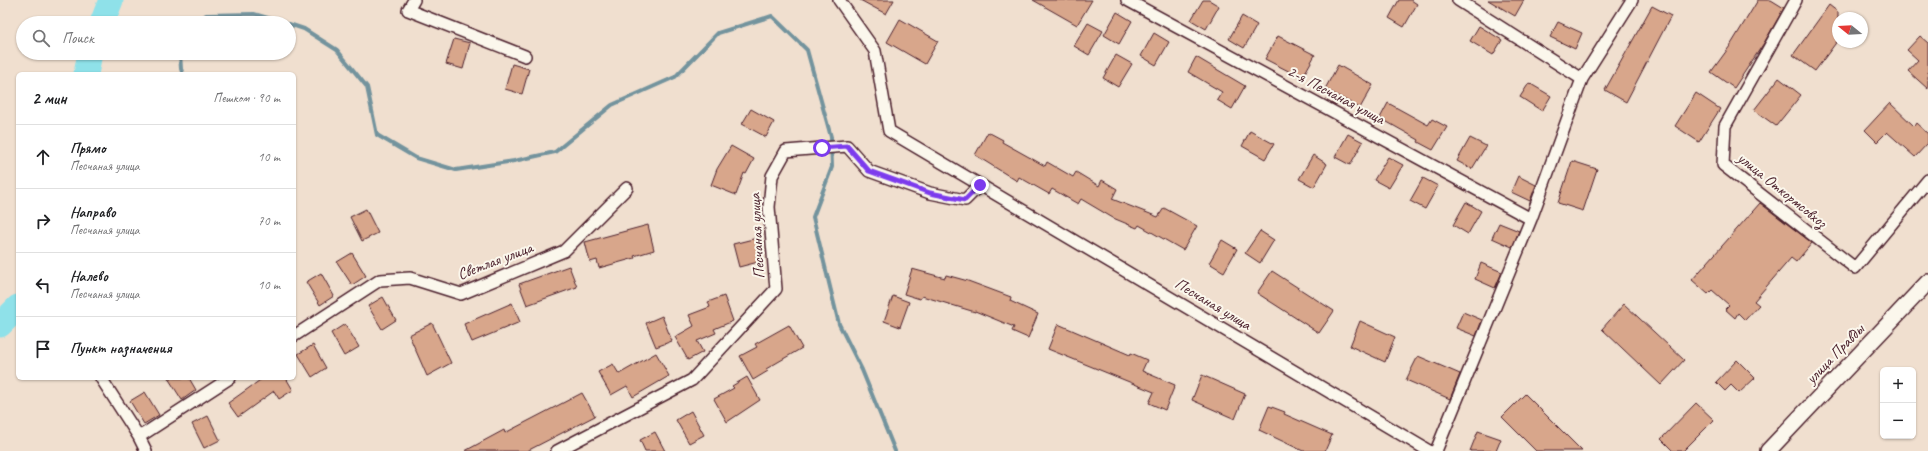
<!DOCTYPE html>
<html lang="ru">
<meta charset="utf-8">
<style>
body{margin:0;font-family:Caveat,sans-serif;background:#f6f6f6;color:#202124}
.controls{position:absolute;right:12px;bottom:12px;display:grid;overflow:hidden;border-radius:6px;box-shadow:0 1px 3px #0004}
.controls button{width:36px;height:36px;display:grid;place-items:center;padding:0;border:0;border-bottom:1px solid #e0e0e0;background:#fff;color:#202124;font:20px sans-serif}
.compass{position:absolute;left:1832px;top:12px;width:36px;height:36px;border-radius:50%;background:#fff;box-shadow:0 1px 3px #0004;rotate:288deg}
.stop{position:absolute;width:12px;height:12px;margin:-9px;border:3px solid #7c3aed;border-radius:50%;background:#fff}
.stop.end{background:#7c3aed;border-color:#fff;box-shadow:0 1px 4px #0008}
.list{margin:0;padding:0;list-style:none}
h2{display:flex;justify-content:space-between;align-items:center;height:52px;margin:0;padding:0 16px;font-size:17px}
h2 small{font-size:13px;font-weight:400;color:#757577}
.list li{display:grid;grid-template-columns:26px 1fr auto;gap:12px;align-items:center;box-sizing:border-box;height:64px;padding:0 16px;border-top:1px solid #e0e0e0}
.list b{display:block;font-size:15px;white-space:nowrap}
.list p{margin:0;font-size:13px;white-space:nowrap;color:#757577}
.list em{font-size:13px;font-style:normal;color:#757577}
.icon{flex:none;width:22px;height:22px;fill:none;stroke:currentColor;stroke-width:2;stroke-linecap:round;stroke-linejoin:round}
.map{position:relative;flex:none;width:1928px;height:451px;overflow:hidden}
.search{position:absolute;background:#fff;box-shadow:0 1px 3px #0004;left:16px;top:16px;width:280px;height:44px;display:flex;align-items:center;gap:10px;box-sizing:border-box;padding:0 14px;border-radius:22px;color:#757577;font-size:15px}
.panel{position:absolute;background:#fff;box-shadow:0 1px 3px #0004;left:16px;top:72px;width:280px;height:308px;border-radius:6px}
.map>svg:first-child{display:block}
.lines{fill:none;stroke-linecap:round;stroke-linejoin:round}
.stream{stroke:#73939d;stroke-width:4}
.river{stroke:#8fe1e9;stroke-width:25}
.building{fill:#d8a68b;stroke:#4a1f2b}
.street-casing{stroke:#4a1f2b;stroke-width:14}
.secondary-casing{stroke:#4a1f2b;stroke-width:18}
.street{stroke:#fbf7ec;stroke-width:11}
.secondary{stroke:#fbf7ec;stroke-width:15}
.route{stroke:#7c3aed;stroke-width:5}
.labels{text-anchor:middle;dominant-baseline:central;stroke-width:4;stroke-linejoin:round;paint-order:stroke}
.street-label{font-size:16px;fill:#4a1f2b;stroke:#fbf7ec}
</style>
<div class="map">
<svg width="1928" height="451" viewBox="0 0 1928 451">
<rect width="100%" height="100%" fill="#f0dfcf"/>
<filter id="ink" filterUnits="userSpaceOnUse"><feTurbulence type="fractalNoise" baseFrequency=".025" numOctaves="2"/><feDisplacementMap in="SourceGraphic" scale="8" xChannelSelector="R" yChannelSelector="G"/><feConvolveMatrix kernelMatrix="1 2 1 2 8 2 1 2 1" color-interpolation-filters="sRGB"/></filter>
<g filter="url(#ink)">
<g class="lines">
<path class="stream" d="M197 23 206 15 254 14 285 23
M289 24 304 29 337 50 367 87 377 135 416 158 456 170 514 161 555 152 612 105 675 77 718 33 772 16 807 50 831 137 832 167 813 217 839 324 862 370 895 451
M180 53 181 69 183 74"/>
<path class="river" d="M102 23 111 0
M86 74 90 53
M0 325 18 307"/>
</g>
<path class="building" d="M860 0H894L886 14Z
M1033 0H1092L1077 25Z
M1203 0H1209L1219 6 1206 29 1191 20Z
M1399 0H1411L1417 4 1404 27 1389 18Z
M1488 0H1524L1515 16Z
M1758 0H1771L1784 8 1764 43 1734 88 1711 72 1730 46Z
M1829 5 1838 12V40L1815 71 1793 55Z
M1652 6 1671 16 1626 102 1605 90Z
M1117 12 1132 21 1119 44 1104 35Z
M1242 16 1257 25 1244 48 1229 39Z
M900 19 938 41 925 64 887 42Z
M1558 22 1582 33 1575 49 1550 37Z
M1088 23 1103 31 1089 55 1074 46Z
M1479 26 1502 40 1493 55 1470 41Z
M1154 33 1169 42 1156 65 1141 56Z
M1278 36 1315 55 1302 78 1265 59Z
M1920 36 1928 43V89L1908 71 1918 60 1907 50Z
M454 39 470 43 463 69 446 64Z
M1116 55 1132 64 1118 87 1103 78Z
M1196 57 1245 86 1232 109 1217 100 1222 92 1188 72Z
M512 64 529 69 522 94 505 89Z
M1338 65 1373 85 1360 108 1325 89Z
M1779 78 1801 95 1776 126 1754 110Z
M1529 83 1551 96 1542 111 1520 97Z
M1696 93 1720 109 1699 142 1675 126Z
M1388 103 1428 125 1432 119 1447 127 1433 150 1418 142 1419 140 1380 118Z
M1890 103 1914 126 1916 123 1928 134V143L1915 157 1887 132 1877 142 1865 130Z
M751 109 774 122 766 137 742 124Z
M1250 131 1274 144 1265 159 1242 146Z
M988 132 1003 140 1002 142 1045 166 1047 162 1073 177 1076 172 1099 186 1102 180 1117 189 1112 199 1158 217 1164 208 1197 226 1183 250 1139 225 1137 228 1113 218 1081 199 1078 204 1052 189 1049 194 1019 177 1017 181 975 155Z
M1348 134 1363 142 1350 165 1335 157Z
M1470 138 1486 146 1472 169 1457 161Z
M731 146 754 159 746 174 744 173 736 195 711 185 717 169Z
M1313 155 1327 164 1314 187 1299 179Z
M1388 157 1403 165 1389 188 1374 180Z
M1572 161 1597 169 1583 211 1558 203Z
M1518 176 1536 185 1530 201 1511 192Z
M1423 178 1438 186 1425 209 1410 201Z
M1466 202 1481 211 1468 234 1453 225Z
M1760 203 1812 243 1796 262 1791 258 1754 301 1759 305 1745 320 1738 313 1735 318 1725 309 1729 305 1712 290 1708 294 1692 280Z
M366 209 378 233 362 241 350 217Z
M1499 223 1519 231 1512 247 1492 238Z
M648 225 654 250 634 256 635 258 599 268 597 260 590 262 585 242Z
M1260 231 1274 240 1260 263 1245 253Z
M757 238 762 261 739 267 733 244Z
M1222 240 1237 249 1224 272 1209 263Z
M352 253 366 276 352 285 337 262Z
M1481 263 1502 272 1495 288 1475 279Z
M569 266 577 287 527 305 519 284Z
M912 269 945 278 946 275 968 281 1011 297 1010 301 1038 314 1028 338 1012 331 1014 327 975 311V312L922 296 920 299 904 294Z
M1272 271 1334 311 1319 333 1257 293Z
M321 273 334 296 320 305 306 282Z
M724 296 733 321 714 329 716 333 697 341 703 352 688 360 675 337 694 326 689 315 710 307 708 302Z
M893 296 909 302 900 327 884 321Z
M383 297 396 320 382 329 368 306Z
M512 303 520 322 472 342 464 324Z
M1624 304 1684 360 1661 385 1602 329Z
M1463 312 1482 320 1476 336 1456 328Z
M662 316 672 341 656 347 646 323Z
M1360 321 1395 337 1385 362 1350 346Z
M432 323 451 363 427 376 409 335Z
M345 324 359 347 344 356 331 333Z
M1058 324 1130 355 1131 353 1147 360 1142 371 1175 385 1165 410 1149 403 1154 392 1048 349Z
M789 325 802 348 766 369 768 371 753 380 740 356 757 347 755 344Z
M313 345 326 368 312 377 298 354Z
M656 353 669 376 633 397 627 386 611 395 598 372 613 364 619 374Z
M1418 356 1460 374 1450 399 1406 380Z
M1737 360 1755 378 1739 393 1731 385 1725 391 1716 382Z
M1202 375 1245 394 1235 419 1192 400Z
M747 377 760 400 727 422 714 399 734 388 732 386Z
M168 378H189L196 390 182 400Z
M263 378H286L293 390 279 399 274 391 238 417 228 403Z
M145 392 159 415 144 424 130 401Z
M582 393 595 416 527 451H465L504 430 505 433Z
M1525 394 1582 451H1536L1502 417Z
M1696 403 1714 420 1683 451H1673L1661 439Z
M1269 406 1285 412 1284 414 1332 435 1325 451H1303L1259 430Z
M691 411 704 435 689 443 676 420Z
M208 416 220 440 204 448 192 424Z
M1478 431 1501 439 1496 451H1470Z
M655 432 665 451H645L640 440Z"/>
<g class="lines">
<g class="street-casing">
<path id="street" d="M414 0 408 10 525 56
M839 0 875 51 889 131 1429 451
M1127 0 1531 219
M1458 0 1582 79
M1796 0 1725 126 1723 165 1855 268 1928 180
M294 336 380 280 410 278 461 294 564 251 627 188
M101 378 139 437 146 451
M139 437 230 378
M557 451 692 380 776 289 769 207 772 176 786 151 847 146 869 171 930 193 965 200 980 185
M1436 451 1531 219 1582 79 1632 0"/>
</g>
<g class="secondary-casing">
<path id="secondary" d="M1768 451 1928 282"/>
</g>
<use href="#street" class="street"/>
<use href="#secondary" class="secondary"/>
</g>
</g>
<g class="lines" filter="url(#ink)">
<path class="route" d="M822 148 847 146 869 171 930 193 965 200 980 185"/>
</g>
<g class="labels">
<g class="street-label">
<text transform="translate(1336 95) rotate(28)">2-я Песчаная улица</text>
<text transform="translate(1782 190) rotate(39)">улица Откормсовхоз</text>
<text transform="translate(757 236) rotate(-93)">Песчаная улица</text>
<text transform="translate(495 261) rotate(-21)">Светлая улица</text>
<text transform="translate(1213 304) rotate(31)">Песчаная улица</text>
<text transform="translate(1835 354) rotate(-46)">улица Правды</text>
</g>
</g>
</svg>
<div class="controls">
<button>+</button>
<button>−</button>
</div>
<svg class="compass" viewBox="-18 -18 36 36"><path d="M0-13l5 13h-10z" fill="#e53935"/><path d="M0 13l5-13h-10z" fill="#757577"/></svg>
<div class="stop" style="left:822px;top:148px"></div>
<div class="stop end" style="left:980px;top:185px"></div>
<div class="search"><svg class="icon" aria-label="search" viewBox="0 0 24 24"><circle cx="10" cy="10" r="6"/><path d="M15 15l6 6"/></svg>Поиск</div>
<section class="panel">
<h2>2 мин<small>Пешком · 90 m</small></h2>
<ul class="list">
<li><svg class="icon" aria-label="ahead" viewBox="0 0 24 24"><path d="M12 20V5M6 11l6-6 6 6"/></svg><div><b>Прямо</b><p>Песчаная улица</p></div><em>10 m</em></li>
<li><svg class="icon" aria-label="right" viewBox="0 0 24 24"><path d="M7 20v-9h11M14 6l5 5-5 5"/></svg><div><b>Направо</b><p>Песчаная улица</p></div><em>70 m</em></li>
<li><svg class="icon" aria-label="left" viewBox="0 0 24 24"><path d="M17 20v-9H6M10 6l-5 5 5 5"/></svg><div><b>Налево</b><p>Песчаная улица</p></div><em>10 m</em></li>
<li><svg class="icon" aria-label="arrive" viewBox="0 0 24 24"><path d="M6 21V4h12l-3 4 3 4H6"/></svg><div><b>Пункт назначения</b></div></li>
</ul>
</section>
</div>
